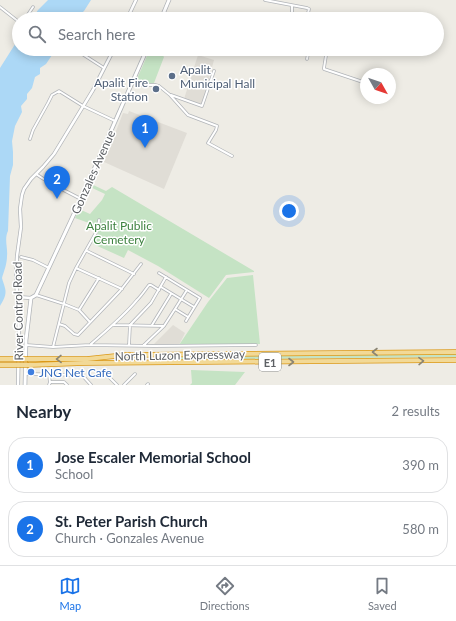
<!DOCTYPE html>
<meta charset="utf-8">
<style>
body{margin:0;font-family:Lato,sans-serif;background:#f2f2f3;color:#1f2937}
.compass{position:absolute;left:360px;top:68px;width:36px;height:36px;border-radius:50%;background:#fff;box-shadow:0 2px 10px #0003;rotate:130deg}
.you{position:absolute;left:289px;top:211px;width:14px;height:14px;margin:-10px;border:3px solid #fff;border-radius:50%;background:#1a73e8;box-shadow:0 0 0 6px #1a73e833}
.badge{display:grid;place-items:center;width:26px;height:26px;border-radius:50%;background:#1a73e8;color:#fff;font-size:13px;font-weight:700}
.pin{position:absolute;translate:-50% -33px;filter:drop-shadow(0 1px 2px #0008)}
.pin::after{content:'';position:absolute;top:21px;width:14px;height:12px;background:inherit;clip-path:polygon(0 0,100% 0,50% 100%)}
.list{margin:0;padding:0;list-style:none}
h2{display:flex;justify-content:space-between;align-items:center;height:52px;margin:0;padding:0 16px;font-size:17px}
h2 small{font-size:13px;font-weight:400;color:#747a83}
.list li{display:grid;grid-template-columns:26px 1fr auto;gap:12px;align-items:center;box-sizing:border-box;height:56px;margin:0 8px 8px;padding:0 8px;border:1px solid #e0e1e3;border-radius:16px}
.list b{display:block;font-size:15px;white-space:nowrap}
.list p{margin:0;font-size:13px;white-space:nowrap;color:#747a83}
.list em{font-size:13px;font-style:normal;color:#747a83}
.icon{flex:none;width:22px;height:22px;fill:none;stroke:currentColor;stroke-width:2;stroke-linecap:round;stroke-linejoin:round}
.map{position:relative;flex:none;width:456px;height:385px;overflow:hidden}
.search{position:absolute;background:#fff;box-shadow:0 2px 10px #0003;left:12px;right:12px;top:12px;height:44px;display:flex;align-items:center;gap:10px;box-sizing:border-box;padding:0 14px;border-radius:22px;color:#747a83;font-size:15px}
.sheet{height:180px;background:#fff}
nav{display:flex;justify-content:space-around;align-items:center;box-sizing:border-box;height:56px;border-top:1px solid #e0e1e3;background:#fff;font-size:11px;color:#747a83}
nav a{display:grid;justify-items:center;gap:2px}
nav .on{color:#1a73e8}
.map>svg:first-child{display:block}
.education{fill:#e0ddd6}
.green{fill:#c5e3c4}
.water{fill:#acd8f6}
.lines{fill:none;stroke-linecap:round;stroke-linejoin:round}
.minor-casing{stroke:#b2b5b9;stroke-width:3.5}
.tertiary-casing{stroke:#b2b5b9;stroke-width:4}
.secondary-casing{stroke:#b1b4b8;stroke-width:4.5}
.motorway-casing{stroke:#dc9917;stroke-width:5.5}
.minor{stroke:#fff;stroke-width:2}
.tertiary{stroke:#fff;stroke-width:2.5}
.secondary{stroke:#fff;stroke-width:3}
.motorway{stroke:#f2d997;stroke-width:4}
.motorway-bridge-casing{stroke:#dc9917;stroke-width:5.5;stroke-linecap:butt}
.motorway-bridge{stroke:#f2d997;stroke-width:4}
.oneway{stroke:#8a8473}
.service-dot{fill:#5c6f8a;stroke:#fff;stroke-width:1.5}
.shop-dot{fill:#3f7fe0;stroke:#fff;stroke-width:1.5}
.labels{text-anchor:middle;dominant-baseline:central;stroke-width:3;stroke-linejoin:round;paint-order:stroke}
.shield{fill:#fff;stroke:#8e9092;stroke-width:1}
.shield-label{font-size:11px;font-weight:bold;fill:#5d6064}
.service-label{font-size:12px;fill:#4e5e75;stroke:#fff;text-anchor:start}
.street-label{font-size:12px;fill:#5d6064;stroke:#fff}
.park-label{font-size:12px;fill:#3e8240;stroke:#fff}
.shop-label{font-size:12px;fill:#366cbe;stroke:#fff;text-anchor:start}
</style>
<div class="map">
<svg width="456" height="385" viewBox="0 0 456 385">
<rect width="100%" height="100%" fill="#eeece5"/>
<path class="education" d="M198 55 214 60 202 104 184 99Z
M129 111 187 133 164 189 104 162 123 113 128 114Z
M173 325 185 333 179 345 154 344Z"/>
<path class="green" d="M150 49H158L164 57 154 83 143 84 136 81Z
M89 183 106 191 112 187 254 271V272L226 275 209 298 158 266 128 250 124 258 93 244 100 227 75 218 79 209 90 214 102 200 105 194 88 186Z
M253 275 260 344 179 345 208 302 227 278Z
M456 354V357L157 360V357Z
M191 370 245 372 235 385H190L192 383Z"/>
<path class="water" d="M48 0H91L84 11 75 19H32L38 10Z
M19 38V49H56L46 64 40 68V74L35 77 32 88 27 94V99L21 106 22 112 15 126 12 141 13 152V165L10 176 8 231C4 239 8 248 7 256 7 264 4 271 2 278 3 282 4 284 5 288 7 295 3 301 0 306V68Z"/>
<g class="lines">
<g class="minor-casing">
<path id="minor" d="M265 0 307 8 309 9 307 17 314 19
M0 7 19 22
M25 19 33 7
M292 19V6
M15 33 19 27
M327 49 324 68V69L366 83
M76 50 104 68
M307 59 309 49
M132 82 140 85H155L159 86 170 95 188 115 217 126 216 130 208 143 232 156
M171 95 202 106 214 71
M30 139 33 130 48 103 52 95 59 91 83 106 115 121
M36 174C50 184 66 191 81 199
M87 251 134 274
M21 257 33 260 49 268
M76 268 122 289
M159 273 200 298 186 321
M161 287 194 307
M36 295 64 304 79 310 90 322
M175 309 188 317
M79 310 99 278
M59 324 65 326 74 334 78 335 120 291 141 264
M114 325 164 326
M152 325 171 294
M91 344C107 330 124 316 137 300 142 295 145 290 149 285H151L159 290
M26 345 53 347 90 345 154 346 256 345
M129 345 130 325 151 303 166 277
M144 345 164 326 175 309 187 290
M53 347 69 283 76 268 98 229 99 220
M26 374 82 375 91 385
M49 374 50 383
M106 374 117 385
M49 385 50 382H64L67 385
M124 385 135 374
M147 385 148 384"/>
</g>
<g class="tertiary-casing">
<path id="tertiary" d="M127 19 136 0
M17 297 31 298
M18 385 19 334 16 275 17 256 21 227 20 209 22 195 24 189 31 179 43 167 54 154 93 90 114 49"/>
</g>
<g class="secondary-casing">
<path id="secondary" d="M161 19 169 0
M25 385 26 340 31 298 36 295 81 199 147 49"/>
</g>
<g class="motorway-casing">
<path id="motorway" d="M28 359H87L125 355 456 352
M29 365 84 363 456 360"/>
</g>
<use href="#minor" class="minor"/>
<use href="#tertiary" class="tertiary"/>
<use href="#secondary" class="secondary"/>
<use href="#motorway" class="motorway"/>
<g class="motorway-bridge-casing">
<path id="motorway-bridge" d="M0 359H28
M0 365H29"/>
</g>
<use href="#motorway-bridge" class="motorway-bridge"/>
</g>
<defs><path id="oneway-chevron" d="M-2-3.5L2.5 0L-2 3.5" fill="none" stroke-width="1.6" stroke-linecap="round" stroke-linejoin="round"/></defs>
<g class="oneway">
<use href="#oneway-chevron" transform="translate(375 352) rotate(180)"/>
<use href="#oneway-chevron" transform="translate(59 359) rotate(179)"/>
<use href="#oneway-chevron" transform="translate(421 361) rotate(-1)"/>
<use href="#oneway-chevron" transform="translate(291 362)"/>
</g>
<g class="service-dot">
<circle cx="172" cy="76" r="4"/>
<circle cx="156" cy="89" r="4"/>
</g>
<circle class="shop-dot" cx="31" cy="372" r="4"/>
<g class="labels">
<rect class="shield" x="259" y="353" width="22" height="18" rx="3"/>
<g class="shield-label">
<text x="270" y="362">E1</text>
</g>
<g class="service-label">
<text x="180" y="69">Apalit<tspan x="180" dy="14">Municipal Hall</tspan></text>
<text x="148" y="82" text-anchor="end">Apalit Fire<tspan x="148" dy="14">Station</tspan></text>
</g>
<g class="street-label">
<text transform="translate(93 172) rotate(-66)">Gonzales Avenue</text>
<text transform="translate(18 311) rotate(-91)">River Control Road</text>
<text transform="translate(180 355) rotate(-1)">North Luzon Expressway</text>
</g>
<g class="park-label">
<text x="119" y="225">Apalit Public<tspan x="119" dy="14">Cemetery</tspan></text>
</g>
<g class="shop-label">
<text x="39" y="372">JNG Net Cafe</text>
</g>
</g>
</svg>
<svg class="compass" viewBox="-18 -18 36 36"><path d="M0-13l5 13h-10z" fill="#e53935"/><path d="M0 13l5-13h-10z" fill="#747a83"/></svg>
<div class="you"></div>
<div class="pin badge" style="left:145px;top:148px">1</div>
<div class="pin badge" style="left:57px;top:199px">2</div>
<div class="search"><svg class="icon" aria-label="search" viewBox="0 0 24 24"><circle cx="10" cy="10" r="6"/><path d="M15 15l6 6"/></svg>Search here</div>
</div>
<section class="sheet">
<h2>Nearby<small>2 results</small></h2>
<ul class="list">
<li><span class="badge">1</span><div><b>Jose Escaler Memorial School</b><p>School</p></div><em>390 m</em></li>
<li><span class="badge">2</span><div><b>St. Peter Parish Church</b><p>Church · Gonzales Avenue</p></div><em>580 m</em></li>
</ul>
</section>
<nav>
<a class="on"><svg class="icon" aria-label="map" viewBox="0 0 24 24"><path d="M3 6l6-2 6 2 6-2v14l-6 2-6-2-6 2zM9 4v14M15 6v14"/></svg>Map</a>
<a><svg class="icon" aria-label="directions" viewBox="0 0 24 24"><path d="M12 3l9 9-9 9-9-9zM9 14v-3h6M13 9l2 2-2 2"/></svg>Directions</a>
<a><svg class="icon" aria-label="saved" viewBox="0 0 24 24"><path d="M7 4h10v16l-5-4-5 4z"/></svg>Saved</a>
</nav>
